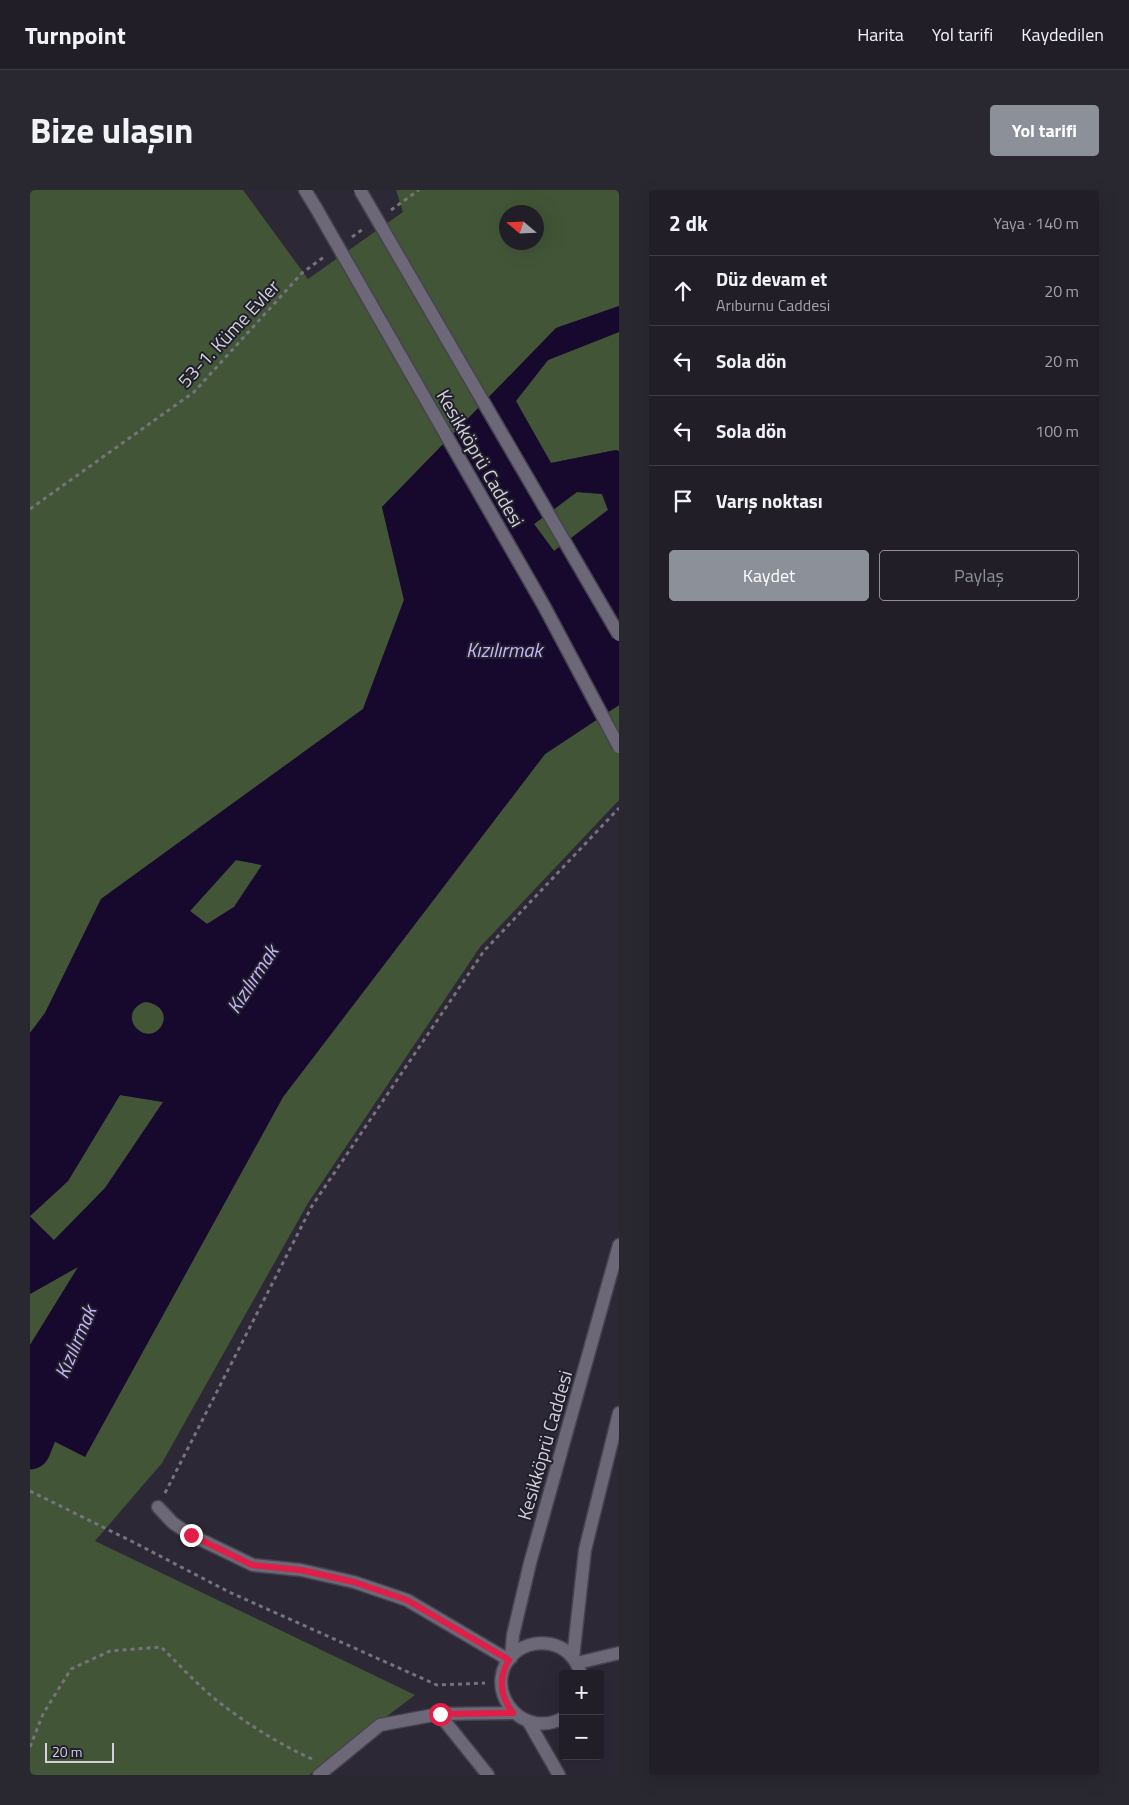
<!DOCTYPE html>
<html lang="tr">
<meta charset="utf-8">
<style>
body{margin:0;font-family:"Titillium Web",sans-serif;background:#292730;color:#f1f3f6}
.controls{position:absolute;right:15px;bottom:15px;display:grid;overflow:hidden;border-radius:5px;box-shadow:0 5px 20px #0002}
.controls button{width:45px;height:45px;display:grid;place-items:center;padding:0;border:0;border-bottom:1px solid #3e3c45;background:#211e28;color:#f1f3f6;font:25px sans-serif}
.compass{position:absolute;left:469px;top:15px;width:45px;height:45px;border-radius:50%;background:#211e28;box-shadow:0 5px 20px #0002;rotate:289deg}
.scale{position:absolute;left:15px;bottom:12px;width:69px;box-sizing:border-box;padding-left:5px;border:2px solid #d3d1da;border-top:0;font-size:14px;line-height:18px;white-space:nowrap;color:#d3d1da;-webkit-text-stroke:4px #221f2c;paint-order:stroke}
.stop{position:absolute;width:15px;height:15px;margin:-11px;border:4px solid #e11d48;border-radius:50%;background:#fff}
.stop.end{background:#e11d48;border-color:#fff;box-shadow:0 1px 5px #0008}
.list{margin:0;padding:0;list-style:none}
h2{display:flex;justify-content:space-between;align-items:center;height:65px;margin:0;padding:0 20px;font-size:21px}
h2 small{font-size:16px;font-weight:400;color:#a2a2a8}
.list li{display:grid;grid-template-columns:32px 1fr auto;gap:15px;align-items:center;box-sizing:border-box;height:70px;padding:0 20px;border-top:1px solid #3e3c45}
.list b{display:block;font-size:19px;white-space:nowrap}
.list p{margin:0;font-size:16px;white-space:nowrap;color:#a2a2a8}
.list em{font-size:16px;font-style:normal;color:#a2a2a8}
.actions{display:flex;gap:10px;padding:15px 20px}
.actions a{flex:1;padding:11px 0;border:1px solid #8c9099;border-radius:5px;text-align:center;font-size:18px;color:#8c9099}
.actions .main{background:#8c9099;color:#fff}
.icon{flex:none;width:28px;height:28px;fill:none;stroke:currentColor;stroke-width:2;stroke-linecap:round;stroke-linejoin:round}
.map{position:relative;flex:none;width:589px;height:1585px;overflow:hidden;border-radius:5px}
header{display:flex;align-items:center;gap:30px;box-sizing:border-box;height:70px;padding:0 25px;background:#211e28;border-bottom:1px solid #3e3c45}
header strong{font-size:24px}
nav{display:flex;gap:28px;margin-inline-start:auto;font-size:18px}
.intro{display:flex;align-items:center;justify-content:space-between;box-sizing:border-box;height:120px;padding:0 30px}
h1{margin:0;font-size:35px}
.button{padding:12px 22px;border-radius:5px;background:#8c9099;color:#fff;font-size:18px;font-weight:700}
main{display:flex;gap:30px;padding:0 30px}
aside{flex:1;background:#211e28;border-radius:5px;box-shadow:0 5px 20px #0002}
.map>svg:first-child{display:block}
.green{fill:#425637;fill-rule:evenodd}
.water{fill:#17092d;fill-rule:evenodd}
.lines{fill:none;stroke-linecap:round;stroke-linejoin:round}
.river{stroke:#17092d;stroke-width:41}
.minor-casing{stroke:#46434e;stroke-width:15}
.path{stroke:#76737e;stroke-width:3;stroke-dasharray:4 4;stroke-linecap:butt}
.minor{stroke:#6c6878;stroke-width:12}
.minor-bridge-casing{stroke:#46434e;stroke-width:15;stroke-linecap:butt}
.minor-bridge{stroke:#6c6878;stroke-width:12}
.route{stroke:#e11d48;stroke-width:6}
.labels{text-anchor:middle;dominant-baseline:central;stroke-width:4;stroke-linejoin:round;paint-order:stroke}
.street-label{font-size:19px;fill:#d3d1da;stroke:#221f2c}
.water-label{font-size:20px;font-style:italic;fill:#c6b3f9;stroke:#221f2c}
</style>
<header>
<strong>Turnpoint</strong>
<nav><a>Harita</a><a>Yol tarifi</a><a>Kaydedilen</a></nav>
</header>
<div class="intro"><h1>Bize ulaşın</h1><a class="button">Yol tarifi</a></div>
<main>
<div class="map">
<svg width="589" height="1585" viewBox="0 0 589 1585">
<rect width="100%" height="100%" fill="#2c2836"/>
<path class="green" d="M0 0H213L278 89 373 22 366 0H589V116L526 138 352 317 374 410 333 519 71 709 15 823 0 843ZM477 22H507V52H477Z
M589 142V261L586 260 521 273 485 211 518 170Z
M547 302 572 304 578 320 524 361 504 334Z
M589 515V610L450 757 278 1013 132 1273 65 1351 385 1505 279 1585H0V1239L55 1266 253 907 515 564Z
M206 670 232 675 204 717 177 734 160 721Z
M102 828a16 16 0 1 1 32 0a16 16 0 1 1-32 0Z
M90 905 134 912 75 998 24 1051 0 1026 38 991Z
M49 1076 0 1155V1104Z"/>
<path class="water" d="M589 116V142L518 170 486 211 521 273 586 260 589 261V515L515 564 253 907 55 1267 0 1239V1155L48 1077 0 1104V1027L24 1050 75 998 133 912 90 905 38 991 0 1026V843L15 823 71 709 333 519 374 410 352 317 526 138ZM547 302 572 304 578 320 524 361 504 334ZM206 670 232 675 204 717 177 734 160 721ZM114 812C125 812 139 821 132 835 118 860 83 825 114 812Z"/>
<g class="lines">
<path class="river" d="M0 1259 28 1189"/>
<g class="minor-casing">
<path id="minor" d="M275 0 286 18
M128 1317 143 1333 161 1345 223 1375 271 1380 324 1392 377 1410 479 1470
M481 1468 483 1445 500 1373 589 1055
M543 1468 555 1360 589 1223
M547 1473 589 1463
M409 1524 458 1585
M533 1528C488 1552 448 1492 487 1461 497 1454 508 1452 520 1454 536 1457 546 1469 551 1484
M498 1531 529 1585
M289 1585 350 1535 409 1524 483 1523"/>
</g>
<path class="path" d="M361 20 389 0
M322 47 333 39
M0 319 164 202 272 83 294 67
M0 1301 105 1353 199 1402 407 1495 455 1493
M135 1303 282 1016 454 761 589 618
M0 1557 13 1524 41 1479 80 1461 131 1457C150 1475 169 1497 190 1513 219 1535 249 1554 282 1569"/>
<use href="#minor" class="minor"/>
<g class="minor-bridge-casing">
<path id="minor-bridge" d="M330 0 589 445
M286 18 514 416 589 557"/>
</g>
<use href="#minor-bridge" class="minor-bridge"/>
</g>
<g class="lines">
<path class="route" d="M161 1345 222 1375 271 1380 324 1392 377 1410 479 1470C468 1488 470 1506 483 1523L410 1524"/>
</g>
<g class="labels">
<g class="street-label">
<text transform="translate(198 143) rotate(-47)">53-1. Küme Evler</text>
<text transform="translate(451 268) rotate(60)">Kesikköprü Caddesi</text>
<text transform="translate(514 1255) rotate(-74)">Kesikköprü Caddesi</text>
</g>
<g class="water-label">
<text x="474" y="459">Kızılırmak</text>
<text transform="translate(222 789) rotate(-57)">Kızılırmak</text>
<text transform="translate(45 1152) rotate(-67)">Kızılırmak</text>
</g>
</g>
</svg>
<div class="controls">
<button>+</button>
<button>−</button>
</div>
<svg class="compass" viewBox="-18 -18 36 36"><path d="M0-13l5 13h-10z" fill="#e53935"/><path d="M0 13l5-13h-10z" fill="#a2a2a8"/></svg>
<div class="scale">20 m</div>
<div class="stop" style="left:410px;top:1524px"></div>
<div class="stop end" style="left:161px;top:1345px"></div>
</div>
<aside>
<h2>2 dk<small>Yaya · 140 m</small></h2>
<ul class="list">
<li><svg class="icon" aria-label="ahead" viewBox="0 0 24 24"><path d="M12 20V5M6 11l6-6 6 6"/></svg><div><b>Düz devam et</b><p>Arıburnu Caddesi</p></div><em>20 m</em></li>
<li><svg class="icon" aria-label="left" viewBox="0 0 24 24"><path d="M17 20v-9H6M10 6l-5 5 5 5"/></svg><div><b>Sola dön</b></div><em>20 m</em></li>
<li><svg class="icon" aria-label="left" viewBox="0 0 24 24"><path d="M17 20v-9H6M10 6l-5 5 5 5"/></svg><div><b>Sola dön</b></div><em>100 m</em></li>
<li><svg class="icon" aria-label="arrive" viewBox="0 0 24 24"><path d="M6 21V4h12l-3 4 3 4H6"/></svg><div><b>Varış noktası</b></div></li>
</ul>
<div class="actions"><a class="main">Kaydet</a><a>Paylaş</a></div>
</aside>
</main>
